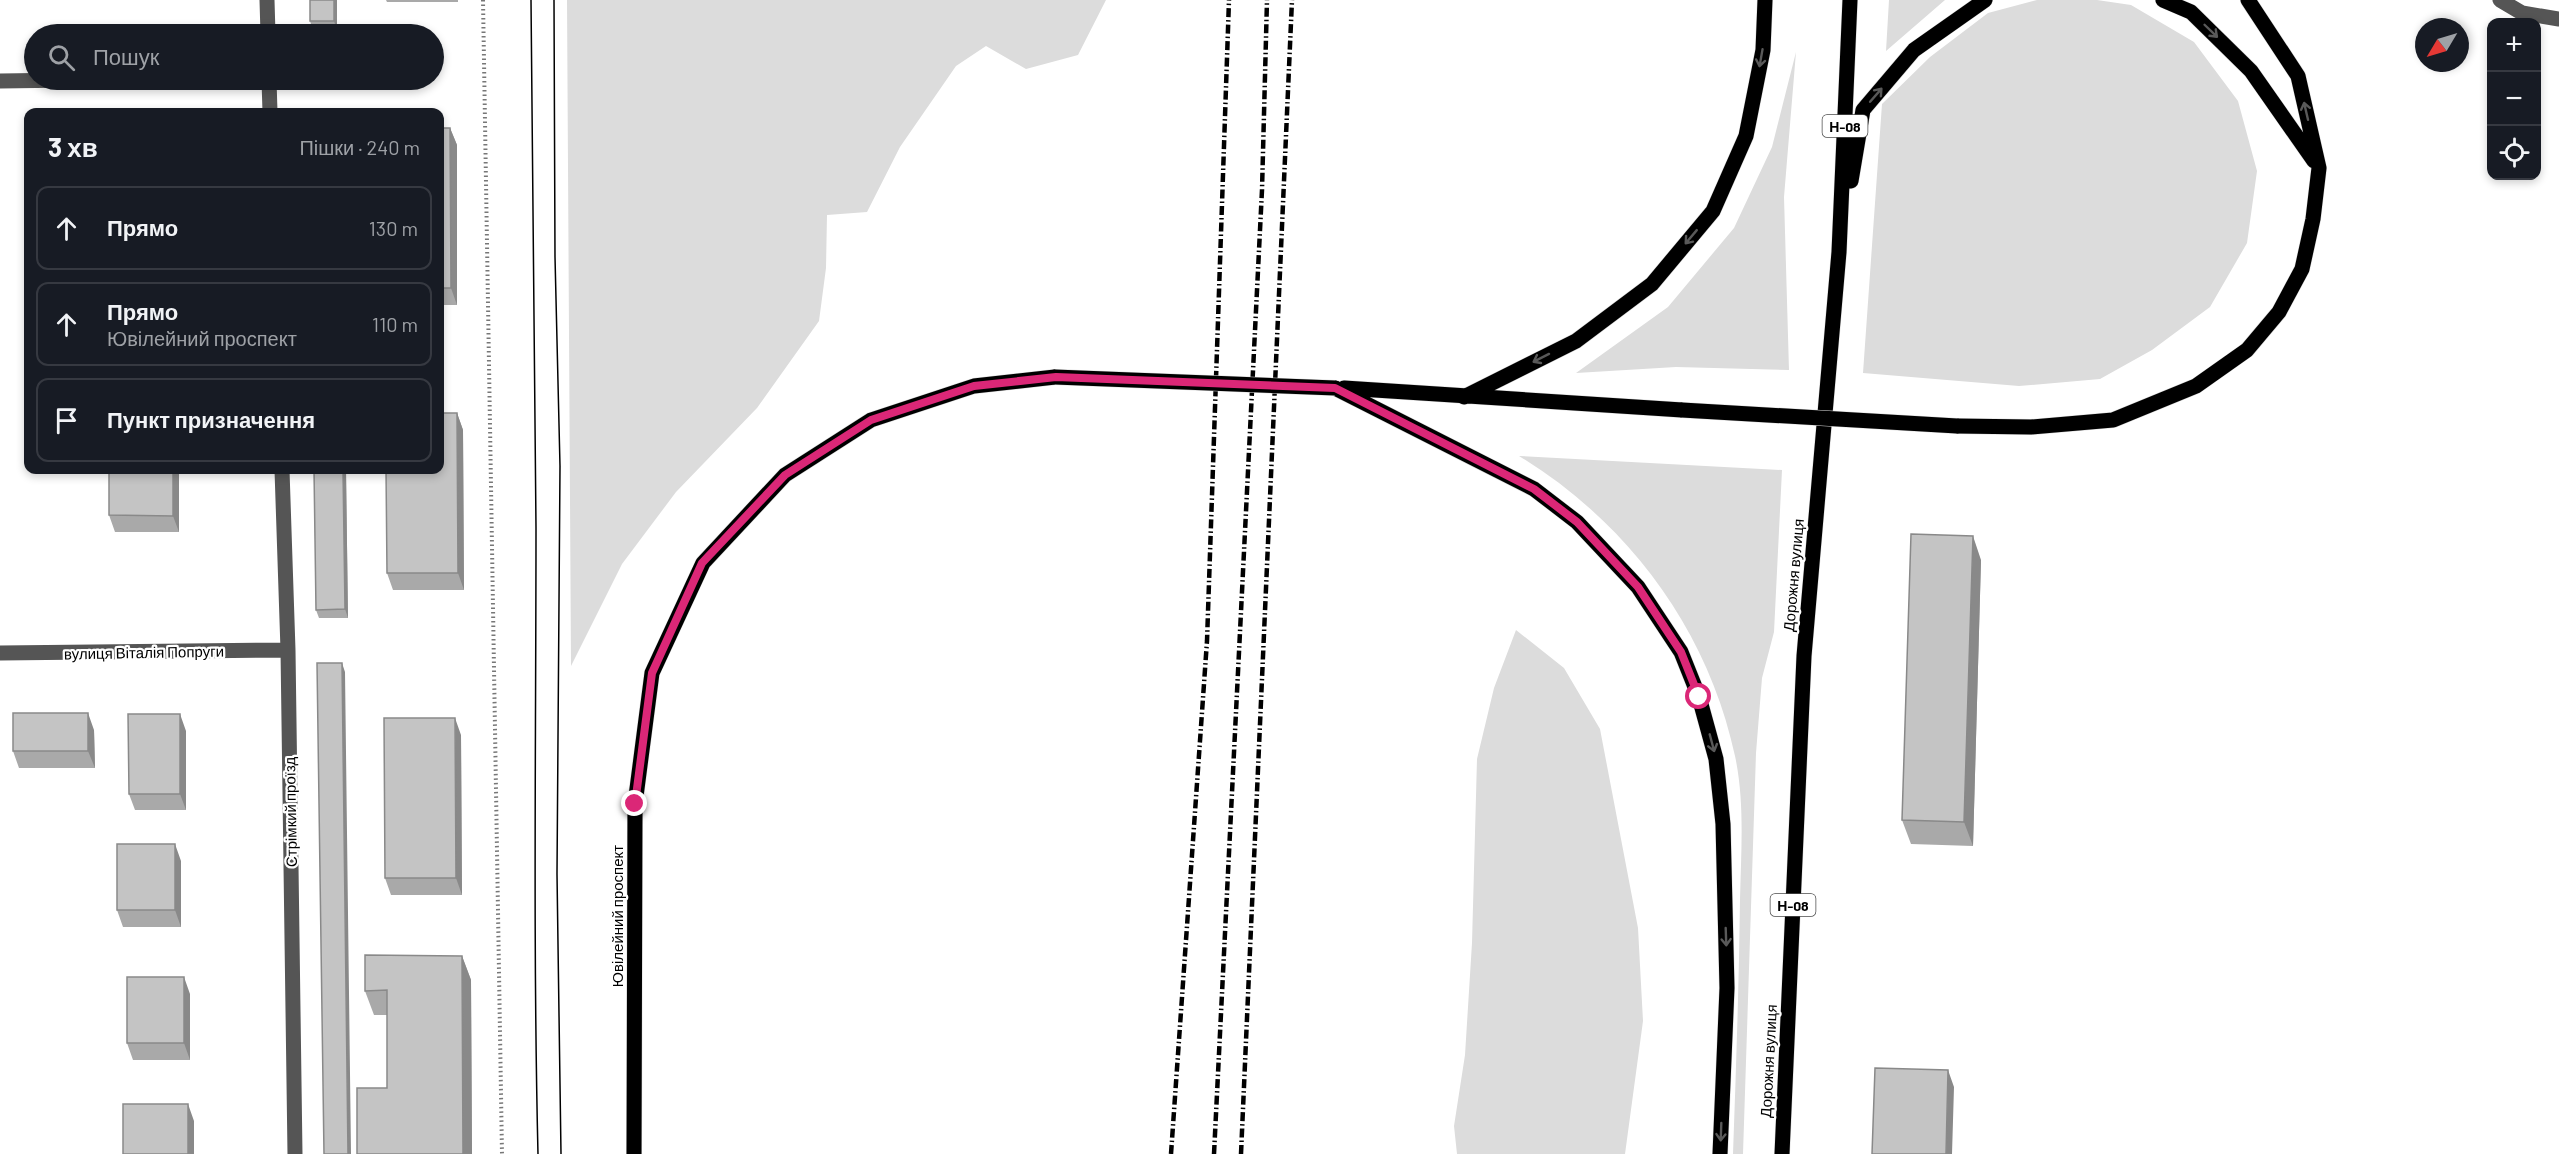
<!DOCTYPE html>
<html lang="uk">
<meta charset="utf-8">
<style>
body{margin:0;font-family:Barlow,sans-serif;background:#242831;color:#f1f3f6}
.controls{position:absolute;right:18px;top:18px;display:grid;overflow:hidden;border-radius:12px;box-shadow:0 3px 9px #0003}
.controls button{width:54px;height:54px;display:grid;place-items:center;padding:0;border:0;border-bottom:2px solid #363941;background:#171b24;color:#f1f3f6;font:30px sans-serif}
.compass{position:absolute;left:2415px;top:18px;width:54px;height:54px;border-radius:50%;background:#171b24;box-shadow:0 3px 9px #0003;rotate:232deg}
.stop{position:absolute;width:18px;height:18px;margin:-14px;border:4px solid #db2777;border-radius:50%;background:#fff}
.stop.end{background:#db2777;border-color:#fff;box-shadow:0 2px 6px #0008}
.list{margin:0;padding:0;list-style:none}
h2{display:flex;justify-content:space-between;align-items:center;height:78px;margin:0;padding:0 24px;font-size:26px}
h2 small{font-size:20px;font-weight:400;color:#9ea1a6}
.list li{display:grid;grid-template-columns:39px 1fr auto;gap:18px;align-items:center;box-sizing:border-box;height:84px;margin:0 12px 12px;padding:0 12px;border:2px solid #363941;border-radius:12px}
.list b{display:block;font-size:22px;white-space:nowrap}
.list p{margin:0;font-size:20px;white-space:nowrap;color:#9ea1a6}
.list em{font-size:20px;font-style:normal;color:#9ea1a6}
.icon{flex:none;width:33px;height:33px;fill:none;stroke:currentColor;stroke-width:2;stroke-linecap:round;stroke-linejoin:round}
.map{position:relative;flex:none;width:2559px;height:1154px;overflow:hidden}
.search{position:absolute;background:#171b24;box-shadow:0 3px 9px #0003;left:24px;top:24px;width:420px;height:66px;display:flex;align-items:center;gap:15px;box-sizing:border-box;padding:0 21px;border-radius:33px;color:#9ea1a6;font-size:22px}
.panel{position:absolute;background:#171b24;box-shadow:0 3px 9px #0003;left:24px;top:108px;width:420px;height:366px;border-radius:12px}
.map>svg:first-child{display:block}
.green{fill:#dcdcdc}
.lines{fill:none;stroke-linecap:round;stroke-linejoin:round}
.major-casing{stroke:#dbdbdb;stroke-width:16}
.path{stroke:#777;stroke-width:4;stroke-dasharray:1.5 3;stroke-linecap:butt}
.minor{stroke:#555;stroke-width:15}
.major{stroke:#000;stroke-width:15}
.tram{stroke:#000;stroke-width:1.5}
.rail{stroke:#000;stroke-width:4.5;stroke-dasharray:9 3 1.5 3;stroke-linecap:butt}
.major-bridge-casing{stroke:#dbdbdb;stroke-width:16;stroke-linecap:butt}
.major-bridge{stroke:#000;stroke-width:15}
.wall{fill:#a9a9a9}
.shaded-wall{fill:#898989}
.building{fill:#c4c4c4;stroke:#898989;stroke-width:1.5}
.oneway{stroke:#595959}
.route{stroke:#db2777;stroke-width:8}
.labels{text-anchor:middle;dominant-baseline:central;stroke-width:4.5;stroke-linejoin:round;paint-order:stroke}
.shield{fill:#fff;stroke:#4c4c4c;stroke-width:1.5}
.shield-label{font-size:14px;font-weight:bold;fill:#000}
.street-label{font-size:15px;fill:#000;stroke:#fff}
</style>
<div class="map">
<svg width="2559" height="1154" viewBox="0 0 2559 1154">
<rect width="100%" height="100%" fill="#fff"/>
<path class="green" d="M567 0H1106L1078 55 1026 69 986 46 956 66 900 147 867 212 827 215 826 268 819 321 757 408 676 492 622 564 571 666Z
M1889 0H1945L1886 51Z
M2037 0H2097L2131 5 2194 42 2238 101 2257 171 2247 243 2210 307 2152 350 2100 379 2019 386 1863 373 1882 104 1930 57 1988 13Z
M1796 52 1784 197 1789 370 1676 367 1576 373 1668 307 1734 228 1772 147Z
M1519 456 1782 470 1774 632 1762 678 1756 753 1743 1154H1733C1736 1069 1739 985 1740 900 1741 853 1745 802 1735 756 1708 630 1629 523 1519 456Z
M1516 630 1564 668 1600 729 1638 928 1643 1021 1625 1154H1457L1454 1126 1465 1055 1472 943 1477 759 1494 688Z"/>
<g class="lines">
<g class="major-casing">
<path id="major" d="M2163 0 2191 12 2251 71 2314 161
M1851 181 1863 110 1914 50 1985 0
M1335 388 1534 489 1577 522 1638 587 1681 652 1699 697 1716 759 1723 824 1727 988 1720 1154
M1344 388 1682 410
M1464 397 1576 341 1652 284 1713 211 1746 136 1763 50 1765 0
M1957 426 2031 427 2113 420 2196 386 2247 350 2279 312 2302 269 2313 219 2319 168 2298 76 2248 0
M634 1154 635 804 652 673 703 563 785 475 871 420 974 386 1055 377
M1782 1154 1804 656 1839 252 1850 0"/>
</g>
<path class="path" d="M483 0 502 1154"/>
<path class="minor" d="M267 0 268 34
M2500 0 2522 13 2559 19
M269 80 270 112
M0 81 72 80
M282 470 288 650 295 1154
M0 653 288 650"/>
<use href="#major" class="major"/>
<path class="tram" d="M531 0C531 176 536 352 536 528 536 737 533 945 538 1154
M554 0 555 257 560 466 557 874 561 1154"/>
<path class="rail" d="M1171 1154 1207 641 1229 0
M1214 1154 1262 190 1267 0
M1241 1154 1292 0"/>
<g class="major-bridge-casing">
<path id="major-bridge" d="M1055 377 1335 388
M1682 410 1957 426"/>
</g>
<use href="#major-bridge" class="major-bridge"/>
</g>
<path class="wall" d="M337 0V30H313L310 21Z
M386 0H458V2H387Z
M440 128H450L457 145V305H440Z
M457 413 463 430 464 590H393L387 573Z
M179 470V532H115L109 515Z
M314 470H346L348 618H319L316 610Z
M1981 560 1973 846 1911 844 1902 820Z
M94 730 95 768H19L13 751Z
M186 731V810H135L129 794Z
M461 735 462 895H391L385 878Z
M181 861V927H123L117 910Z
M462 956 471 980 472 1154H357L387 1088V1015H374L365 991Z
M190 994V1060H133L127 1043Z"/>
<path class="shaded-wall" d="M334 0H337V30L334 21Z
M450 128 457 145V305L451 288Z
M457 413 463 430 464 590 458 573Z
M173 470H179V532L173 516Z
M343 470H346L348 618 345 609Z
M1973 536 1981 560 1973 846 1964 822Z
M342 663 345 672 351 1154H348Z
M88 713 94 730 95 768 88 751Z
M180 714 186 731V810L180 794Z
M455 718 461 735 462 895 456 878Z
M175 844 181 861V927L175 910Z
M462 956 471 980 472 1154H463Z
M184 977 190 994V1060L184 1043Z
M1948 1070 1954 1087 1952 1154H1946Z
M188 1104 194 1121V1154H188Z"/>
<path class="building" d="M310 0H334V21H310Z
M440 128H450L451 288H440Z
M440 413H457L458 573H387L386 470H440Z
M109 470H173V516L109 515Z
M314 470H343L345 609 316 610Z
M1911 534 1973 536 1964 822 1902 820Z
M317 663H342L348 1154H324Z
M13 713H88V751H13Z
M128 714H180V794H129Z
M384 718H455L456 878H385Z
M117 844H175V910H117Z
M365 955 462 956 463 1154H357V1088H387V990L365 991Z
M127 977H184V1043H127Z
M1875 1068 1948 1070 1946 1154H1872Z
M123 1104H188V1154H123Z"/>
<defs><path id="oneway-shaft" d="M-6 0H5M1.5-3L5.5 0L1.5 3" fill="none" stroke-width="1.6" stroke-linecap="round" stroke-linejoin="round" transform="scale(1.5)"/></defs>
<g class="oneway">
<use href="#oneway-shaft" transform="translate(2211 31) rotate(44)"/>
<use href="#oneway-shaft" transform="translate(1761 58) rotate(100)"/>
<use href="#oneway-shaft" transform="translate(1876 95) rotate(-49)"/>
<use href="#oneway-shaft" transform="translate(2306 111) rotate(-103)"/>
<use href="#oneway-shaft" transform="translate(1691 237) rotate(130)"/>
<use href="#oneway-shaft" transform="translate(1541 358) rotate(153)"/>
<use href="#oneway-shaft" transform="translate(1712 743) rotate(75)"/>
<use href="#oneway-shaft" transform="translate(1726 937) rotate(88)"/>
<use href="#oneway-shaft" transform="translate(1721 1132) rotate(92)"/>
</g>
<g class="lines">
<path class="route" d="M635 804 652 673 702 563 785 475 871 420 974 386 1056 377 1335 388 1534 489 1577 522 1638 587 1681 652 1699 697"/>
</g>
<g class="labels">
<g class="shield">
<rect x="1822.5" y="115" width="45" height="22" rx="4.5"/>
<rect x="1770.5" y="894" width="45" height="22" rx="4.5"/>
</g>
<g class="shield-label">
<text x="1845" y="126">Н-08</text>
<text x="1793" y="905">Н-08</text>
</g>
<g class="street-label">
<text transform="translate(1793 575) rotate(-85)">Дорожня вулиця</text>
<text transform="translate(144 652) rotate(-1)">вулиця Віталія Попруги</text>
<text transform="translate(290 812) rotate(-91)">Стрімкий проїзд</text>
<text transform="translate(617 916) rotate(-90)">Ювілейний проспект</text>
<text transform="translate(1768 1061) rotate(-87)">Дорожня вулиця</text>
</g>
</g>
</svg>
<div class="controls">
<button>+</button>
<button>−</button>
<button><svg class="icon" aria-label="locate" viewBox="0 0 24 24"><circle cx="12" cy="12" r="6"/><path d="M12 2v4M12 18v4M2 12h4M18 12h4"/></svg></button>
</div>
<svg class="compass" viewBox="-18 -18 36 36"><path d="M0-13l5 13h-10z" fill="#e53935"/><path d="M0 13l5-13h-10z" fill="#9ea1a6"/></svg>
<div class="stop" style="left:1699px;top:697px"></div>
<div class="stop end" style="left:635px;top:804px"></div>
<div class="search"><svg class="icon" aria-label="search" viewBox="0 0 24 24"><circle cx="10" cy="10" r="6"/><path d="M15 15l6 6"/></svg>Пошук</div>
<section class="panel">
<h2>3 хв<small>Пішки · 240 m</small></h2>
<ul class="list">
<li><svg class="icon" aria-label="ahead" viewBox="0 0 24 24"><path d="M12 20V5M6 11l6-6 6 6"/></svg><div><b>Прямо</b></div><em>130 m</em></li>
<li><svg class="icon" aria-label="ahead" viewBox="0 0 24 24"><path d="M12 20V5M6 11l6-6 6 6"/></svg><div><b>Прямо</b><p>Ювілейний проспект</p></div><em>110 m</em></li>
<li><svg class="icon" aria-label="arrive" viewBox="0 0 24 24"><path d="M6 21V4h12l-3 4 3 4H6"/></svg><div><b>Пункт призначення</b></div></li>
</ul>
</section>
</div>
